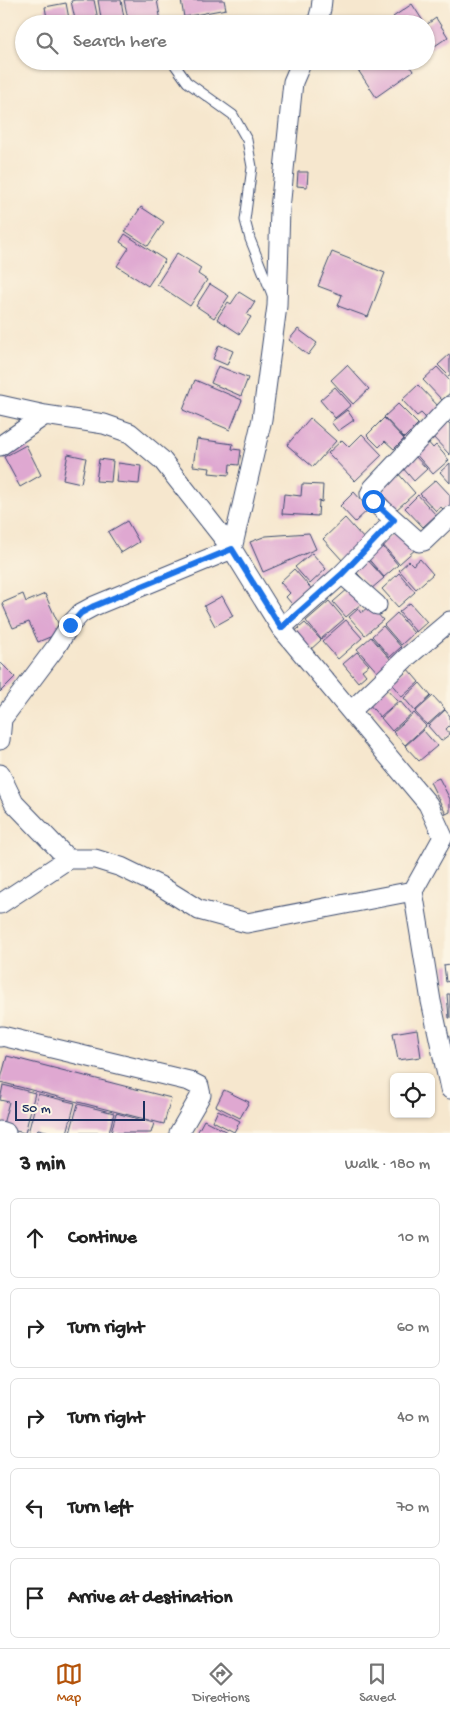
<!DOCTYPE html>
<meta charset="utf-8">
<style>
body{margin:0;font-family:"Gochi Hand",sans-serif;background:#f2f2f2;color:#222}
.controls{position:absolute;right:15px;bottom:15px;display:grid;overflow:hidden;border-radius:8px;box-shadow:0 1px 4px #0004}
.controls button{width:45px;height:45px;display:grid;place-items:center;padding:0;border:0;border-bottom:1px solid #e0e0e0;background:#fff;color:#222;font:25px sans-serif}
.scale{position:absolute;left:15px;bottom:12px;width:130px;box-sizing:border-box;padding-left:5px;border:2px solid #1b2f5e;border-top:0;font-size:14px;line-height:18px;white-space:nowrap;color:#1b2f5e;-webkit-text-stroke:4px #fcf5e5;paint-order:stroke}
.stop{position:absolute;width:15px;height:15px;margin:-11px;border:4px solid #1a73e8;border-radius:50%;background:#fff}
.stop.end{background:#1a73e8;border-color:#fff;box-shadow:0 1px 5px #0008}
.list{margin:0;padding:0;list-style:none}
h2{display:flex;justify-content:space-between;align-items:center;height:65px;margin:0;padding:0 20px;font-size:21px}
h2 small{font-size:16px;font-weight:400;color:#767676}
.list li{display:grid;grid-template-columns:32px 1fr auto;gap:15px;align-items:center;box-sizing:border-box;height:80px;margin:0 10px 10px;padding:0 10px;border:1px solid #e0e0e0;border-radius:8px}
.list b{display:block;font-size:19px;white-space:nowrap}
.list em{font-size:16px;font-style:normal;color:#767676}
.icon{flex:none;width:28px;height:28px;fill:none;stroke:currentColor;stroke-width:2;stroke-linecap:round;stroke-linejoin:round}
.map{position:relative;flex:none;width:450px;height:1133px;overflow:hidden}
.search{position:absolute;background:#fff;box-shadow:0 1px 4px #0004;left:15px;right:15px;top:15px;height:55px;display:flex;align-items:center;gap:12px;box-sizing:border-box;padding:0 18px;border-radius:28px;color:#767676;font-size:19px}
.sheet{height:515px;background:#fff}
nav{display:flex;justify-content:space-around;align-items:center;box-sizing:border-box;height:70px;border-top:1px solid #e0e0e0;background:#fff;font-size:14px;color:#767676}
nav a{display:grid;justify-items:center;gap:2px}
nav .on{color:#b45309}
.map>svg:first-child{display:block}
.building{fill:#dfa8d1}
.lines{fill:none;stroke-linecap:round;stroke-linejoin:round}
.lane-casing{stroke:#3c4b6f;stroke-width:11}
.street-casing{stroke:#3c4b6f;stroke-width:21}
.lane{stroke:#fff;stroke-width:9}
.street{stroke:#fff;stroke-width:19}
.route{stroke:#1a73e8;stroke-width:6}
</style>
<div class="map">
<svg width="450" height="1133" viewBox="0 0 450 1133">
<rect width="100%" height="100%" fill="#fcf5e5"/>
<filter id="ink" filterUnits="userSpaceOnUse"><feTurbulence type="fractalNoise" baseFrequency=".02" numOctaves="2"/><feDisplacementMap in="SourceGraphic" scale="10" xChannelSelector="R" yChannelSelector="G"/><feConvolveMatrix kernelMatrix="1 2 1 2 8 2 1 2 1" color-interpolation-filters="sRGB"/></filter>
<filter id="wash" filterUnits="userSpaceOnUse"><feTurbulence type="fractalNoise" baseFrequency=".0096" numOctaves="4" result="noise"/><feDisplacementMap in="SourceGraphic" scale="20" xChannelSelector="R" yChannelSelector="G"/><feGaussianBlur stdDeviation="1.12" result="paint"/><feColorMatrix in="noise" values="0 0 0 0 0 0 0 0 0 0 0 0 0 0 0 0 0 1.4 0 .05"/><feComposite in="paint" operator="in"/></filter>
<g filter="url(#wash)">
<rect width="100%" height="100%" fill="#f6e7ce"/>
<g id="blocks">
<path class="building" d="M75 0H94L99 24H76L71 1Z
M98 0H121L125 24H102Z
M124 0H157L161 21 145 24H129Z
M181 0H224L226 9 184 17Z
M66 3 70 24H48L45 7Z
M412 4 425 24H398L393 17Z
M436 18 448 37 426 52V25Z
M352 61H383L385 63 388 61H406L413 71 376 97Z
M298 172H308L307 187 297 186Z
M141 207 164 222 148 246 125 231Z
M125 234 165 260 148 286 117 266 129 248 120 242Z
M332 252 385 273 368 317 338 306 342 295 318 286Z
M177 253 201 268 198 274 207 280 190 306 157 284Z
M210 284 229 296 214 318 196 306Z
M239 292 255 302 247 315 251 317 240 334 217 319 228 302 231 304Z
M298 329 317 343 308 355 289 340Z
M219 345 233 351 227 365 213 359Z
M450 354V377L438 365Z
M347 365 369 389 353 404 331 380Z
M218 366 248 378 241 396 211 383Z
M437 367 450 381V393L442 400 423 380Z
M195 380 242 400 230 430 183 410Z
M418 385 441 409 428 420 421 413 417 416 402 400Z
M335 387 351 405 335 418 320 400Z
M398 404 418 424 404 438 384 417Z
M347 410 354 420 338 431 331 422Z
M310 418 336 441 313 467 287 445Z
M384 418 404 439 394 449 385 441 379 447 367 435Z
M447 421 450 424V455L431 435Z
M362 434 382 455 355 481 328 453 342 440 349 447Z
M197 439 233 444 232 449 241 450 239 465 230 464 229 475 209 473 210 468 193 466Z
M427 441 433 448 436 445 449 460 433 474 414 452Z
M26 445 41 475 20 487 4 457Z
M68 454 86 458 81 483 63 479Z
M415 456 427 469 414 481 402 467Z
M99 459 113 461 111 482 96 481Z
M118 463 141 466 139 484 116 482Z
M450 463V483L440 472Z
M397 472 415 493 396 510 378 489Z
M436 480 450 495V506L445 511 441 507 436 511 420 494Z
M302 484 323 485 322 502 319 501 318 516 282 514 284 494 301 496Z
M354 492 369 509 355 522 340 506Z
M418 495 436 515 423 527 405 508Z
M345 518 365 540 342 560 323 539Z
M127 521 139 542 121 553 108 532Z
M400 528 417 548 399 564 382 544Z
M309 533 316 549 263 572 250 542 266 536Z
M379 542 398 565 384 577 365 555Z
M312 553 326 569 310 584 295 567Z
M364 556 384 578 371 589 352 567Z
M420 559 433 574 416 589 399 570 409 561 413 565Z
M294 569 316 594 297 610 286 597 290 593 280 582Z
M399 573 415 592 398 607 382 589Z
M349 588 362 603 346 617 333 602Z
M23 594 26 602 45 594 62 632 38 642 29 622 13 628 2 603Z
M222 596 233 616 215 626 204 606Z
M329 601 344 619 321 639 306 621Z
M410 603 427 622 416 632 399 612Z
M370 605 383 620 365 635 349 617 358 609 361 613Z
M397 613 414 633 401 645 384 625Z
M346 620 362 638 338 659 322 641Z
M305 623 321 640 309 651 293 633Z
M383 626 401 647 390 657 372 636Z
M371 637 392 661 378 673 357 649Z
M357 652 369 665 362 670 366 675 358 682 343 664Z
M1 663 15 677 0 692V665Z
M407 668 419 682 402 697 390 682Z
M420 683 431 696 415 711 404 698Z
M386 688 398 701 380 717 368 703Z
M433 696 445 709 427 725 415 712Z
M400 701 411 714 392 731 381 718Z
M445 710 450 716V725L446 729 450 734 441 741 428 726Z
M414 713 426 726 405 745 393 732Z
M423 730 437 746 419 761 405 746Z
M439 778 450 799V812L446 814 430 782Z
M450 964V981L446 982 444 965Z
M447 994H450V1018H449Z
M417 1029 421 1057 398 1060 393 1033Z
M7 1056 171 1098 164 1124 0 1082Z
M3 1085 35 1093 25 1133 2 1128 9 1102 0 1100Z
M224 1090 249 1102 240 1118 216 1106Z
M38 1094 75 1103 67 1133H54L38 1129 37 1133H28Z
M78 1104 114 1113 109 1133H70Z
M218 1110 240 1121 234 1132 213 1121Z
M116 1113 154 1123 151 1133H111Z
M204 1120 229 1133H197Z"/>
</g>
</g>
<g filter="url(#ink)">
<use href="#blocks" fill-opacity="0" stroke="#3c4b6f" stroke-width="1"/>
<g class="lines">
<g class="lane-casing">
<path id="lane" d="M172 61 187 82 233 115 247 140 252 167 245 220 250 239 273 297"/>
</g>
<g class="street-casing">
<path id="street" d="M317 24 321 9 322 0
M0 405 45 415 104 424 130 433 162 460 232 549 281 628 428 804 443 837 413 891 431 1001 450 1089
M450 406 373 488 370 494 373 501 419 542 424 541 450 516
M0 446 45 415
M232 549 262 419 277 306 280 209 293 82 302 61
M342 574 377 605
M281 628 342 574 394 521
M351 711 406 658 450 621
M0 740 2 719 56 647 70 625 81 613 94 606 232 549
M0 774 14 803 68 859
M0 904 68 859H95L121 867 162 887 199 910 247 923 413 891
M0 1037 2 1036 189 1081 199 1086 201 1095 179 1133
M0 1131 6 1133"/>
</g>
<use href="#lane" class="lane"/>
<use href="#street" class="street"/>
</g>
</g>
<g class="lines" filter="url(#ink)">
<path class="route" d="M70 625 81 613 94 606 232 549 281 628 342 574 394 520 373 501"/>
</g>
</svg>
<div class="controls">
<button><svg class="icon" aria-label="locate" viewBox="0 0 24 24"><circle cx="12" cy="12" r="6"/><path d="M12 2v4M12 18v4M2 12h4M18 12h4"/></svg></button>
</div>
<div class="scale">50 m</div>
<div class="stop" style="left:373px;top:501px"></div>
<div class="stop end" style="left:70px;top:625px"></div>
<div class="search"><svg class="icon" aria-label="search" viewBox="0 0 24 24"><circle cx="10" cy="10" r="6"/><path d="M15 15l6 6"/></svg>Search here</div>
</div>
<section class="sheet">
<h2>3 min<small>Walk · 180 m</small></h2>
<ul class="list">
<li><svg class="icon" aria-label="ahead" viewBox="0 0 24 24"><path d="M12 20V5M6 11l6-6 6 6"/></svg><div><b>Continue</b></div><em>10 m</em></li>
<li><svg class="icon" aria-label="right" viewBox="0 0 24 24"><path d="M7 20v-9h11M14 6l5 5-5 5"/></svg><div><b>Turn right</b></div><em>60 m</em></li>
<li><svg class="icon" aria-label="right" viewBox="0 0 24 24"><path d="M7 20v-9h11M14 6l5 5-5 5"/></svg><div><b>Turn right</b></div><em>40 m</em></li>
<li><svg class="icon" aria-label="left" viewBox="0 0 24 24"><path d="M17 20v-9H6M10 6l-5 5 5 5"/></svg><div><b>Turn left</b></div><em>70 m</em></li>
<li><svg class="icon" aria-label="arrive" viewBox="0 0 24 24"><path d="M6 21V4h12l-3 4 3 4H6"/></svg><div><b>Arrive at destination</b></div></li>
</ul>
</section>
<nav>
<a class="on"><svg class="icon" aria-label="map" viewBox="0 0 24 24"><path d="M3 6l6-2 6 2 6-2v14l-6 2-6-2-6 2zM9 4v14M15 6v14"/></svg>Map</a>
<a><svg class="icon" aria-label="directions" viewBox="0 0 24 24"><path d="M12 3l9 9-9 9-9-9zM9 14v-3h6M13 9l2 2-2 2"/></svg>Directions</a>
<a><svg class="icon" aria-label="saved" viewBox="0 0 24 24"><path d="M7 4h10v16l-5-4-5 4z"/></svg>Saved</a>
</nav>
